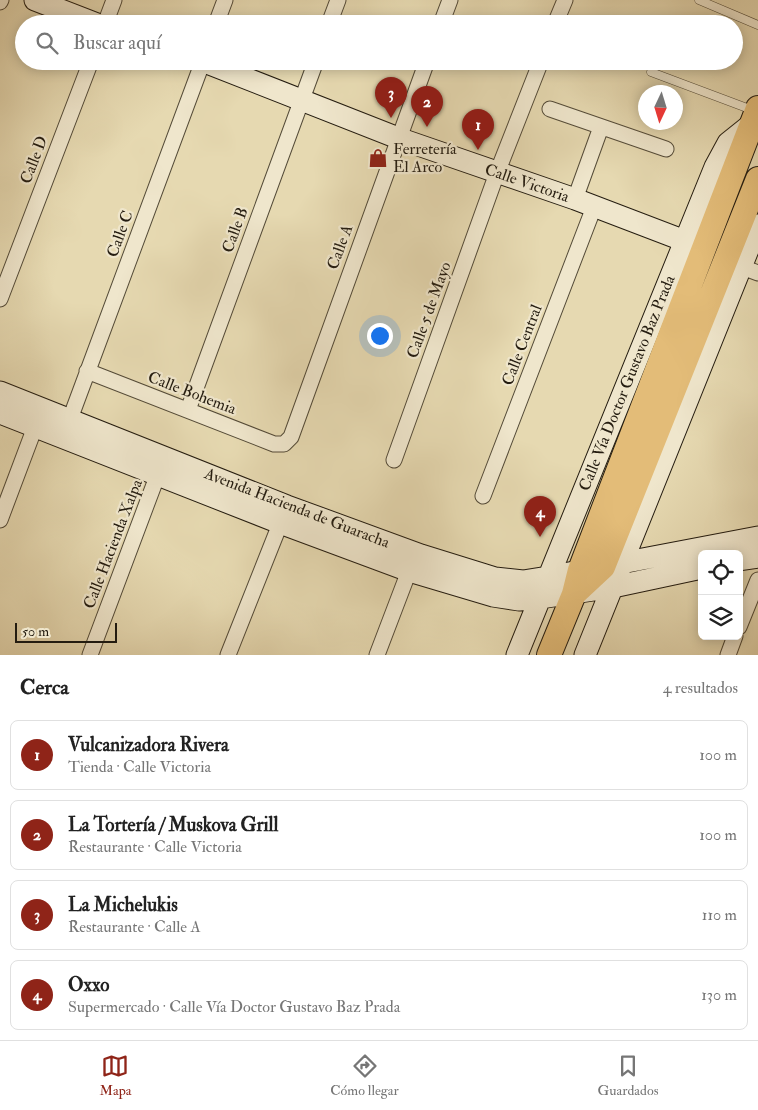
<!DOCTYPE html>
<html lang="es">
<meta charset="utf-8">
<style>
body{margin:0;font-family:"IM FELL Double Pica",serif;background:#f6f6f6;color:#222}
.controls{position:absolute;right:15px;bottom:15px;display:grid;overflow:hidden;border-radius:8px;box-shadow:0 2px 12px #0003}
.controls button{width:45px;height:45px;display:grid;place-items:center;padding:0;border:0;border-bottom:1px solid #e0e0e0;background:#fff;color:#222;font:25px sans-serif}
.compass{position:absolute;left:638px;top:85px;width:45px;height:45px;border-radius:50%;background:#fff;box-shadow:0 2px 12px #0003;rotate:184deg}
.scale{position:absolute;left:15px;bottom:12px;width:102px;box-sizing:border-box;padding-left:5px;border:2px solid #241c10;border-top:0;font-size:14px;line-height:18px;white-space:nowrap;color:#241c10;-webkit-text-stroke:4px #efe6cc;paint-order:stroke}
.you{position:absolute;left:379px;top:335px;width:18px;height:18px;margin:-12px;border:4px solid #fff;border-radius:50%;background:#1a73e8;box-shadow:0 0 0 8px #1a73e833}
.badge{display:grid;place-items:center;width:32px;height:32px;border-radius:50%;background:#8f2418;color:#fff;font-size:16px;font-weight:700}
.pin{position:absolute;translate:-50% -41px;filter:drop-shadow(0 1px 2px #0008)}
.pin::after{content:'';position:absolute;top:26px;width:18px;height:15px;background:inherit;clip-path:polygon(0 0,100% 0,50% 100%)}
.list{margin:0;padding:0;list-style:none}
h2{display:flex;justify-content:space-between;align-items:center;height:65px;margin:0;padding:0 20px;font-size:21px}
h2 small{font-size:16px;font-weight:400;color:#767676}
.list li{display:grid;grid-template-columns:32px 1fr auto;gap:15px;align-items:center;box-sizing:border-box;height:70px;margin:0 10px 10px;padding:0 10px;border:1px solid #e0e0e0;border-radius:8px}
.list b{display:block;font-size:19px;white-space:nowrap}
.list p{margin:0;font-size:16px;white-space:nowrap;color:#767676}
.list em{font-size:16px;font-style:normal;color:#767676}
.icon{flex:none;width:28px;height:28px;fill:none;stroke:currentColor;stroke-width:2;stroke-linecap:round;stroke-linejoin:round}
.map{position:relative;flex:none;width:758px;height:655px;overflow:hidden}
.search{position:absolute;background:#fff;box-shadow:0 2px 12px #0003;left:15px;right:15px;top:15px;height:55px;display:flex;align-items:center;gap:12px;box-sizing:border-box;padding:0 18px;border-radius:28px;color:#767676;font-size:19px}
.sheet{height:385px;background:#fff}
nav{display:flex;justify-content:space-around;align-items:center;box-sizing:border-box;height:70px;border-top:1px solid #e0e0e0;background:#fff;font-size:14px;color:#767676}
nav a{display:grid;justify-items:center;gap:2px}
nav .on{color:#8f2418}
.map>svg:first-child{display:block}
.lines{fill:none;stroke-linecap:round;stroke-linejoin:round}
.lane-casing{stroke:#544b38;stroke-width:9}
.street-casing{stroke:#544b38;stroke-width:17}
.secondary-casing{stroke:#241c10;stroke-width:23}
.primary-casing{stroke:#241c10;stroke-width:26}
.lane{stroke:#efe6cc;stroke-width:8}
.street{stroke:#efe6cc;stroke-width:15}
.secondary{stroke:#efe6cc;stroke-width:21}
.primary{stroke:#e3bc78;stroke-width:24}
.labels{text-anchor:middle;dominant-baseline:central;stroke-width:4.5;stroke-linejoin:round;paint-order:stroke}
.poi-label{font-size:16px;fill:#241c10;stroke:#efe6cc;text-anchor:start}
.street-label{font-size:16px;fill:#241c10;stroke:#efe6cc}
</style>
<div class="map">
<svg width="758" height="655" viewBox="0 0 758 655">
<rect width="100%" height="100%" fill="#e6d9b1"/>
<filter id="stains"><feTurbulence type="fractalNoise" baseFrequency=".004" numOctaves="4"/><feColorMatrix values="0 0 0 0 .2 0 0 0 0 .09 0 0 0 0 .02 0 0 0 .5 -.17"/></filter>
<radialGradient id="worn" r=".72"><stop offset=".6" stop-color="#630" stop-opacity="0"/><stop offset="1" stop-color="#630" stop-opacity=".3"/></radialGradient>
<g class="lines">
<g class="lane-casing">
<path id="lane" d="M699 0 758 25
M651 72 755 111"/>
</g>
<g class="street-casing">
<path id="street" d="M0 2 1 0
M105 24 114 0
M216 24 225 0
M329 24 338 0
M441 24 450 0
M555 24 565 0
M550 109 666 149
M575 199 601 127
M742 267 758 273
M0 299 91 61
M87 371 274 444H284L291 437 427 61
M188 410 316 61
M70 419 203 61
M394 460 497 173 541 61
M483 496 594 207
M0 520 38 419
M739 627 758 580
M90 655 158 474
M228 655 284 514
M377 655 409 571
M728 655 735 636"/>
</g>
<g class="secondary-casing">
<path id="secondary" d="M35 0 97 24
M202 61 398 138 575 199 685 241
M0 392 287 506 421 555 495 578 523 581 548 577 758 537
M0 413 280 523 409 571 493 596 519 600 540 598 613 587 702 568
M739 560 758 557
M517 655 715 167 728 143 753 123
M585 655 758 225"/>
</g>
<g class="primary-casing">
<path id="primary" d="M574 594 603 567 758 179
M549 655 574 594 580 570 758 108"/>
</g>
<use href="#lane" class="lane"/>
<use href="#street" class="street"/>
<use href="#secondary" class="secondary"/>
<use href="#primary" class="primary"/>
</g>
<defs>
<g id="shop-bare" transform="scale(1.5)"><path d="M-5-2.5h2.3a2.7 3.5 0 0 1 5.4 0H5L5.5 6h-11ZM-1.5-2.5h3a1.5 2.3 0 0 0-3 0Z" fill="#8f2418" stroke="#efe6cc" stroke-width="2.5" paint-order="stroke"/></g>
</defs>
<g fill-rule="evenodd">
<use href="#shop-bare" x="378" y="158"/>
</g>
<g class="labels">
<g class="poi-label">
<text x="393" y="149">Ferretería<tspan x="393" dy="18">El Arco</tspan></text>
</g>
<g class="street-label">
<text transform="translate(34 160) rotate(-69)">Calle D</text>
<text transform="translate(527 183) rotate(19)">Calle Victoria</text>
<text transform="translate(235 230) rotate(-70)">Calle B</text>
<text transform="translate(120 234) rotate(-70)">Calle C</text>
<text transform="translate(340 247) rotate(-70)">Calle A</text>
<text transform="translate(429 310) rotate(-70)">Calle 5 de Mayo</text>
<text transform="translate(522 345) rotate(-69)">Calle Central</text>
<text transform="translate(627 383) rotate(-68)">Calle Vía Doctor Gustavo Baz Prada</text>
<text transform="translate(192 393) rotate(21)">Calle Bohemia</text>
<text transform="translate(297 508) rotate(21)">Avenida Hacienda de Guaracha</text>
<text transform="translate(113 544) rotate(-69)">Calle Hacienda Xalpa</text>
</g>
</g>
<rect width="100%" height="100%" filter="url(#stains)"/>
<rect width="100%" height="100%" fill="url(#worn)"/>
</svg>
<div class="controls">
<button><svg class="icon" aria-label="locate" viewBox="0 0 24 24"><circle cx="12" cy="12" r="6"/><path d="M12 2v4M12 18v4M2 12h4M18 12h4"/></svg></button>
<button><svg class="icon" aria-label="layers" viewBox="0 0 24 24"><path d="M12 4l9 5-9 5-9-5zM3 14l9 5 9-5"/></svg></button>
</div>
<svg class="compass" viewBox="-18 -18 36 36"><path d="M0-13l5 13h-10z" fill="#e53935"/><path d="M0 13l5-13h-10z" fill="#767676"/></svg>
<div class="scale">50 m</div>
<div class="you"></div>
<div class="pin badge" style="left:478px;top:150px">1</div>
<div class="pin badge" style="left:427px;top:127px">2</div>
<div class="pin badge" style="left:391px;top:118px">3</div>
<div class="pin badge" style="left:540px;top:537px">4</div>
<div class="search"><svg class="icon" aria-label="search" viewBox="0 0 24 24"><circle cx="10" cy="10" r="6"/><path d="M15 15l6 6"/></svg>Buscar aquí</div>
</div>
<section class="sheet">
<h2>Cerca<small>4 resultados</small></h2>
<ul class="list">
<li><span class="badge">1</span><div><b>Vulcanizadora Rivera</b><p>Tienda · Calle Victoria</p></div><em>100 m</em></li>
<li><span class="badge">2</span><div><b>La Tortería / Muskova Grill</b><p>Restaurante · Calle Victoria</p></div><em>100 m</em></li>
<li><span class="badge">3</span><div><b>La Michelukis</b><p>Restaurante · Calle A</p></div><em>110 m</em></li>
<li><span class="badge">4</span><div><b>Oxxo</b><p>Supermercado · Calle Vía Doctor Gustavo Baz Prada</p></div><em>130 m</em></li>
</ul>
</section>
<nav>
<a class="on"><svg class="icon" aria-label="map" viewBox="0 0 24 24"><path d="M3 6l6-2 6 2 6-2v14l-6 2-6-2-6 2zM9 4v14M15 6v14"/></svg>Mapa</a>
<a><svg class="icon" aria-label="directions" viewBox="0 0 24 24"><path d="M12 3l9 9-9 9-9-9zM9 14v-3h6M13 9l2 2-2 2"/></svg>Cómo llegar</a>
<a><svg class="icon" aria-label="saved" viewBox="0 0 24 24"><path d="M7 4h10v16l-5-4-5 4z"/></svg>Guardados</a>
</nav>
